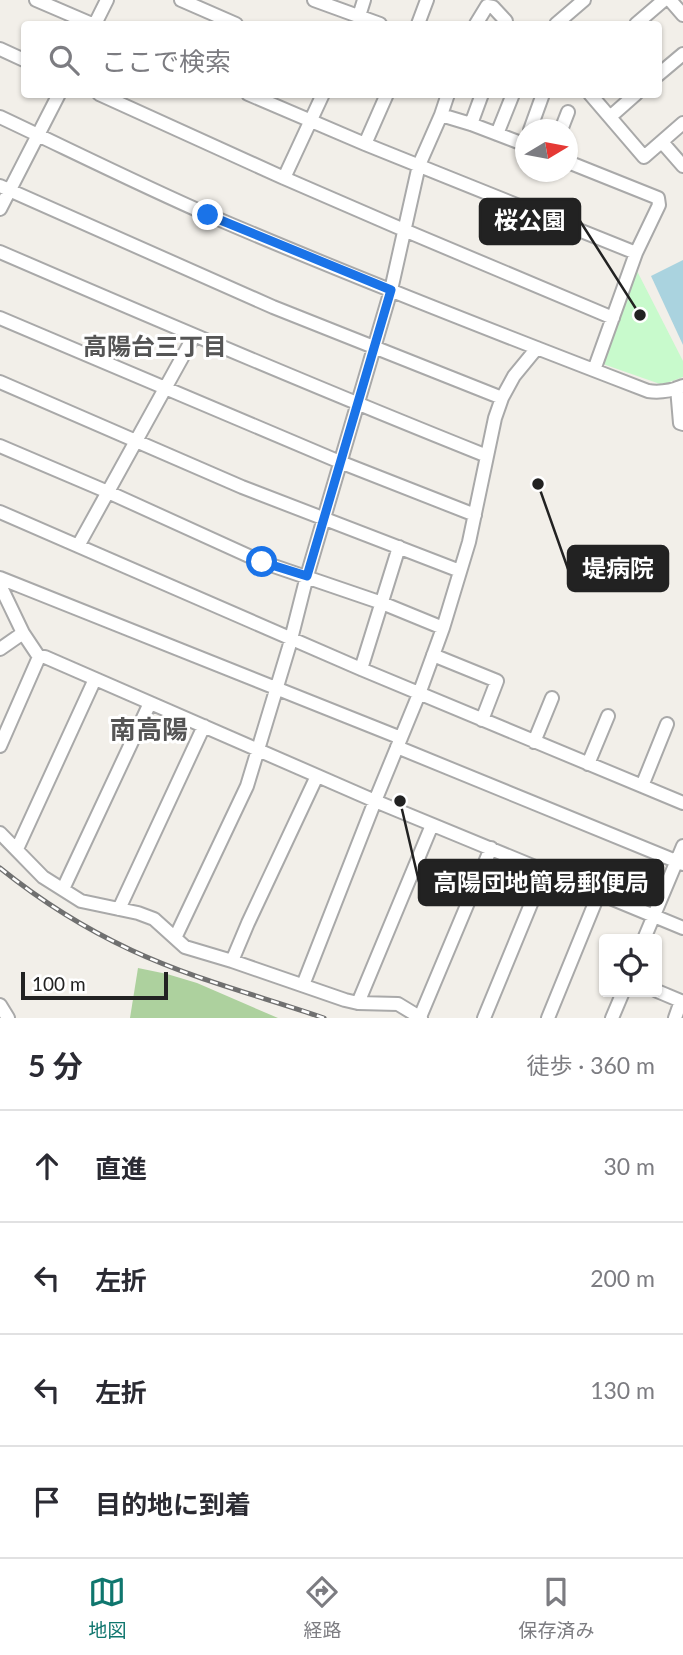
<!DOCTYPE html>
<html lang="ja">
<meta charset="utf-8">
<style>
body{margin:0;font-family:Lato,"Noto Sans JP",sans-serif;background:#f2f2f3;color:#2b2b33}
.controls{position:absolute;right:21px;bottom:21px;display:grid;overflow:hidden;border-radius:7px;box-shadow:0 2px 5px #0004}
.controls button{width:63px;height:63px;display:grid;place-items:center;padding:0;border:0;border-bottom:2px solid #e1e1e2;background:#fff;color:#2b2b33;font:35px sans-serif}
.compass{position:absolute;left:515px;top:119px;width:63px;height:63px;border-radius:50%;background:#fff;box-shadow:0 2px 5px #0004;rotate:80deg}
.scale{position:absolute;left:21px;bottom:18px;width:147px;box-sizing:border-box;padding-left:7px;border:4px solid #222;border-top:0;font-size:19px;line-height:24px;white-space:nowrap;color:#222;-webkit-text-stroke:5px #fff;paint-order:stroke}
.stop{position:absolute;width:21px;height:21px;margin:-16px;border:5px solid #1a73e8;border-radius:50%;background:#fff}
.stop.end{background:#1a73e8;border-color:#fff;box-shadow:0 2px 7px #0008}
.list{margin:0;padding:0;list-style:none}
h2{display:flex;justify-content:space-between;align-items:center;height:91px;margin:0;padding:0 28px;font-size:30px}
h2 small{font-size:23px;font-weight:400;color:#7c7c81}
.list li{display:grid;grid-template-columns:46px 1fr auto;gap:21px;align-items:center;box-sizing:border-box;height:112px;padding:0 28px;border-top:2px solid #e1e1e2}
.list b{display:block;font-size:26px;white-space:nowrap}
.list em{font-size:23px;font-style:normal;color:#7c7c81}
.icon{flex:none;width:38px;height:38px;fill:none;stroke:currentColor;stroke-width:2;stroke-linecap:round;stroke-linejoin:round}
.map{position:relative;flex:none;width:683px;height:1018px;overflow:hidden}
.search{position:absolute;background:#fff;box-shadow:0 2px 5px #0004;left:21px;right:21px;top:21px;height:77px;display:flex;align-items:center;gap:18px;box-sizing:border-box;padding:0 24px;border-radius:7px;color:#7c7c81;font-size:26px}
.sheet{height:539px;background:#fff}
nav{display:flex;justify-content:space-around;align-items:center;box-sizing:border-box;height:98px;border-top:2px solid #e1e1e2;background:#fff;font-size:19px;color:#7c7c81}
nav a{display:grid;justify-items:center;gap:4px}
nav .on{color:#0f766e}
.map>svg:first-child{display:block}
.forest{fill:#add19e}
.park{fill:#c8facc}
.water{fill:#aad3df}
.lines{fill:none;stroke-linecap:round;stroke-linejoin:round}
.minor-casing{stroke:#a9a9a9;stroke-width:16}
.minor{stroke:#fff;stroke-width:12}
.rail-casing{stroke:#707070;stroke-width:5}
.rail{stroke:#fff;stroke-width:2.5;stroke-dasharray:8;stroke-linecap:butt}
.route{stroke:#1a73e8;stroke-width:9}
.labels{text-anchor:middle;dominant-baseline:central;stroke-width:6;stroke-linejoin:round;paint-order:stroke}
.neighbourhood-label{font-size:24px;font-weight:bold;fill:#555;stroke:#fff}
.quarter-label{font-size:26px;font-weight:bold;fill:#555;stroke:#fff}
.leader{fill:none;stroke:#222;stroke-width:2.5}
.callout-dot{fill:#222;stroke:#fff;stroke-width:2.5}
.callout{fill:#222;stroke:#222;stroke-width:2.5}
.callout-label{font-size:24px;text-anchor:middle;font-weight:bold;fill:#fff}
</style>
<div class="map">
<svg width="683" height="1018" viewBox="0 0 683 1018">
<rect width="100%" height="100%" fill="#f2efe9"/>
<path class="forest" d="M138 968 167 974 197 983 278 1018H130Z"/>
<path class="park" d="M636 269 683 361V377L667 383 660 384 603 364Z"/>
<path class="water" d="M683 260V345L651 276Z"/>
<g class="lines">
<g class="minor-casing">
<path id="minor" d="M36 0 92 24
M181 0 236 24
M314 0 380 24
M670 0 683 15
M359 16 364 0
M95 24 107 0
M418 24 427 0
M476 24 487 6 493 7 506 21
M556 24 584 0
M636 24 664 0
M0 49 24 60
M658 75 683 54
M99 94 284 178
M248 94 365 144 636 253 594 370
M323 94 284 178 404 230 613 318
M590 94 644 157 683 123
M441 115 448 94
M0 117C70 150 140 185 211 216 355 278 502 335 648 391 661 393 671 391 683 386
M610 117 636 94
M471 124 482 94
M530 130 543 94
M561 130 568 112
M497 134 513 94
M662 142 683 166
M365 144 387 94
M568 162 658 198 659 205 636 253
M0 186 273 307 502 398
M0 209 59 94
M0 252C162 322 324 391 487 456
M0 318 340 462 475 515
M0 382 242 487 460 571
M677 388 680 423 683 424
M0 446 108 492 262 562 382 603 443 628
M0 512 361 669 683 803
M78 546 194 336
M0 578 401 738
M0 585 23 633 39 657
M0 649 23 633
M433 655 497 681 482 720
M39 657H45L375 801 683 928
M361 669 399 547
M534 742 552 698
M0 746 39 657
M397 747 683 864
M588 764 608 716
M642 786 667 724
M0 833 43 877 81 901 138 913 154 919 185 947 232 961 345 1000 358 1003 398 1004 421 1018
M17 849 95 679
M63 889 150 703
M119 909 204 726
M175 938 247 786 289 647 307 576 391 290 419 165 441 115 471 124 526 145
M644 939 683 846
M232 961 248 923 317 776
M303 985 375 801 419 694 443 628 469 542 495 418 502 398 514 376 537 348
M657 991 683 1002
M358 1003 432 825
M0 1005 8 1018
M420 1017 491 848
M484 1018 545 870
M548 1018 599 893
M612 1018 623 992
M675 1018 681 1001"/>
</g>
<use href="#minor" class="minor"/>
<g class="rail-casing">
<path id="rail" d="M0 868C41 901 84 928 131 950 193 979 260 996 324 1018"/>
</g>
<use href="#rail" class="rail"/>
</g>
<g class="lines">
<path class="route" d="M208 215 391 290 307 576 262 562"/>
</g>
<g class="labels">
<g class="neighbourhood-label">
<text x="155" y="345">高陽台三丁目</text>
</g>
<g class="quarter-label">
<text x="149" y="729">南高陽</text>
</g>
</g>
<path class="leader" d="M640 315L580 221M538 484L568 569M400 801L419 882"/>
<g class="callout-dot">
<circle cx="640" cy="315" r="7"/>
<circle cx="538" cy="484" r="7"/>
<circle cx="400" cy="801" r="7"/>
</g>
<g class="callout">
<rect x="480" y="199" width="100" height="45" rx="7"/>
<rect x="568" y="546" width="100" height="45" rx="7"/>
<rect x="419" y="860" width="244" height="45" rx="7"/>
</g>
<g class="callout-label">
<text x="530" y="229">桜公園</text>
<text x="618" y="577">堤病院</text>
<text x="541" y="891">高陽団地簡易郵便局</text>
</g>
</svg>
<div class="controls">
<button><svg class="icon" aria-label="locate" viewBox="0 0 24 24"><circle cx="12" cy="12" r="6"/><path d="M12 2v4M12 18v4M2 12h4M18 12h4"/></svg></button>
</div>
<svg class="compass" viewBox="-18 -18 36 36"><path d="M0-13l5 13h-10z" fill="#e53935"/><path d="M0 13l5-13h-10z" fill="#7c7c81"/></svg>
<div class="scale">100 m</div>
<div class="stop" style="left:262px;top:562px"></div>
<div class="stop end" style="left:208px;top:215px"></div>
<div class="search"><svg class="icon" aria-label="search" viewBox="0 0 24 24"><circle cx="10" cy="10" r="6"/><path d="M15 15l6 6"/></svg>ここで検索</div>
</div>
<section class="sheet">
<h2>5 分<small>徒歩 · 360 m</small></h2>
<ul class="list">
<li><svg class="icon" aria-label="ahead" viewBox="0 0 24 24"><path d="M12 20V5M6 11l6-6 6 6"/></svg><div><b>直進</b></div><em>30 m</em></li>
<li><svg class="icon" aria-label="left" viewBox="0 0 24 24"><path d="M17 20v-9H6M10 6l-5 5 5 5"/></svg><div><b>左折</b></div><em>200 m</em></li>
<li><svg class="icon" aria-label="left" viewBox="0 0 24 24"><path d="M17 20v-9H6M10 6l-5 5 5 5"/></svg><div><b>左折</b></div><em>130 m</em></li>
<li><svg class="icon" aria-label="arrive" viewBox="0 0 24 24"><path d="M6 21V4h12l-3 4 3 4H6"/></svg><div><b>目的地に到着</b></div></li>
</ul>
</section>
<nav>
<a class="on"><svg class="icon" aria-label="map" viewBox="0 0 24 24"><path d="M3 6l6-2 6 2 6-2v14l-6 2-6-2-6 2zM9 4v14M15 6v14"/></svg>地図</a>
<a><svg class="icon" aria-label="directions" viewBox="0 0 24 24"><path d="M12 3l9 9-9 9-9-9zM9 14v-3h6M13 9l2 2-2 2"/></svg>経路</a>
<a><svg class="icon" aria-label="saved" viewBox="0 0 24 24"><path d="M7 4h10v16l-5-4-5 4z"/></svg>保存済み</a>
</nav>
